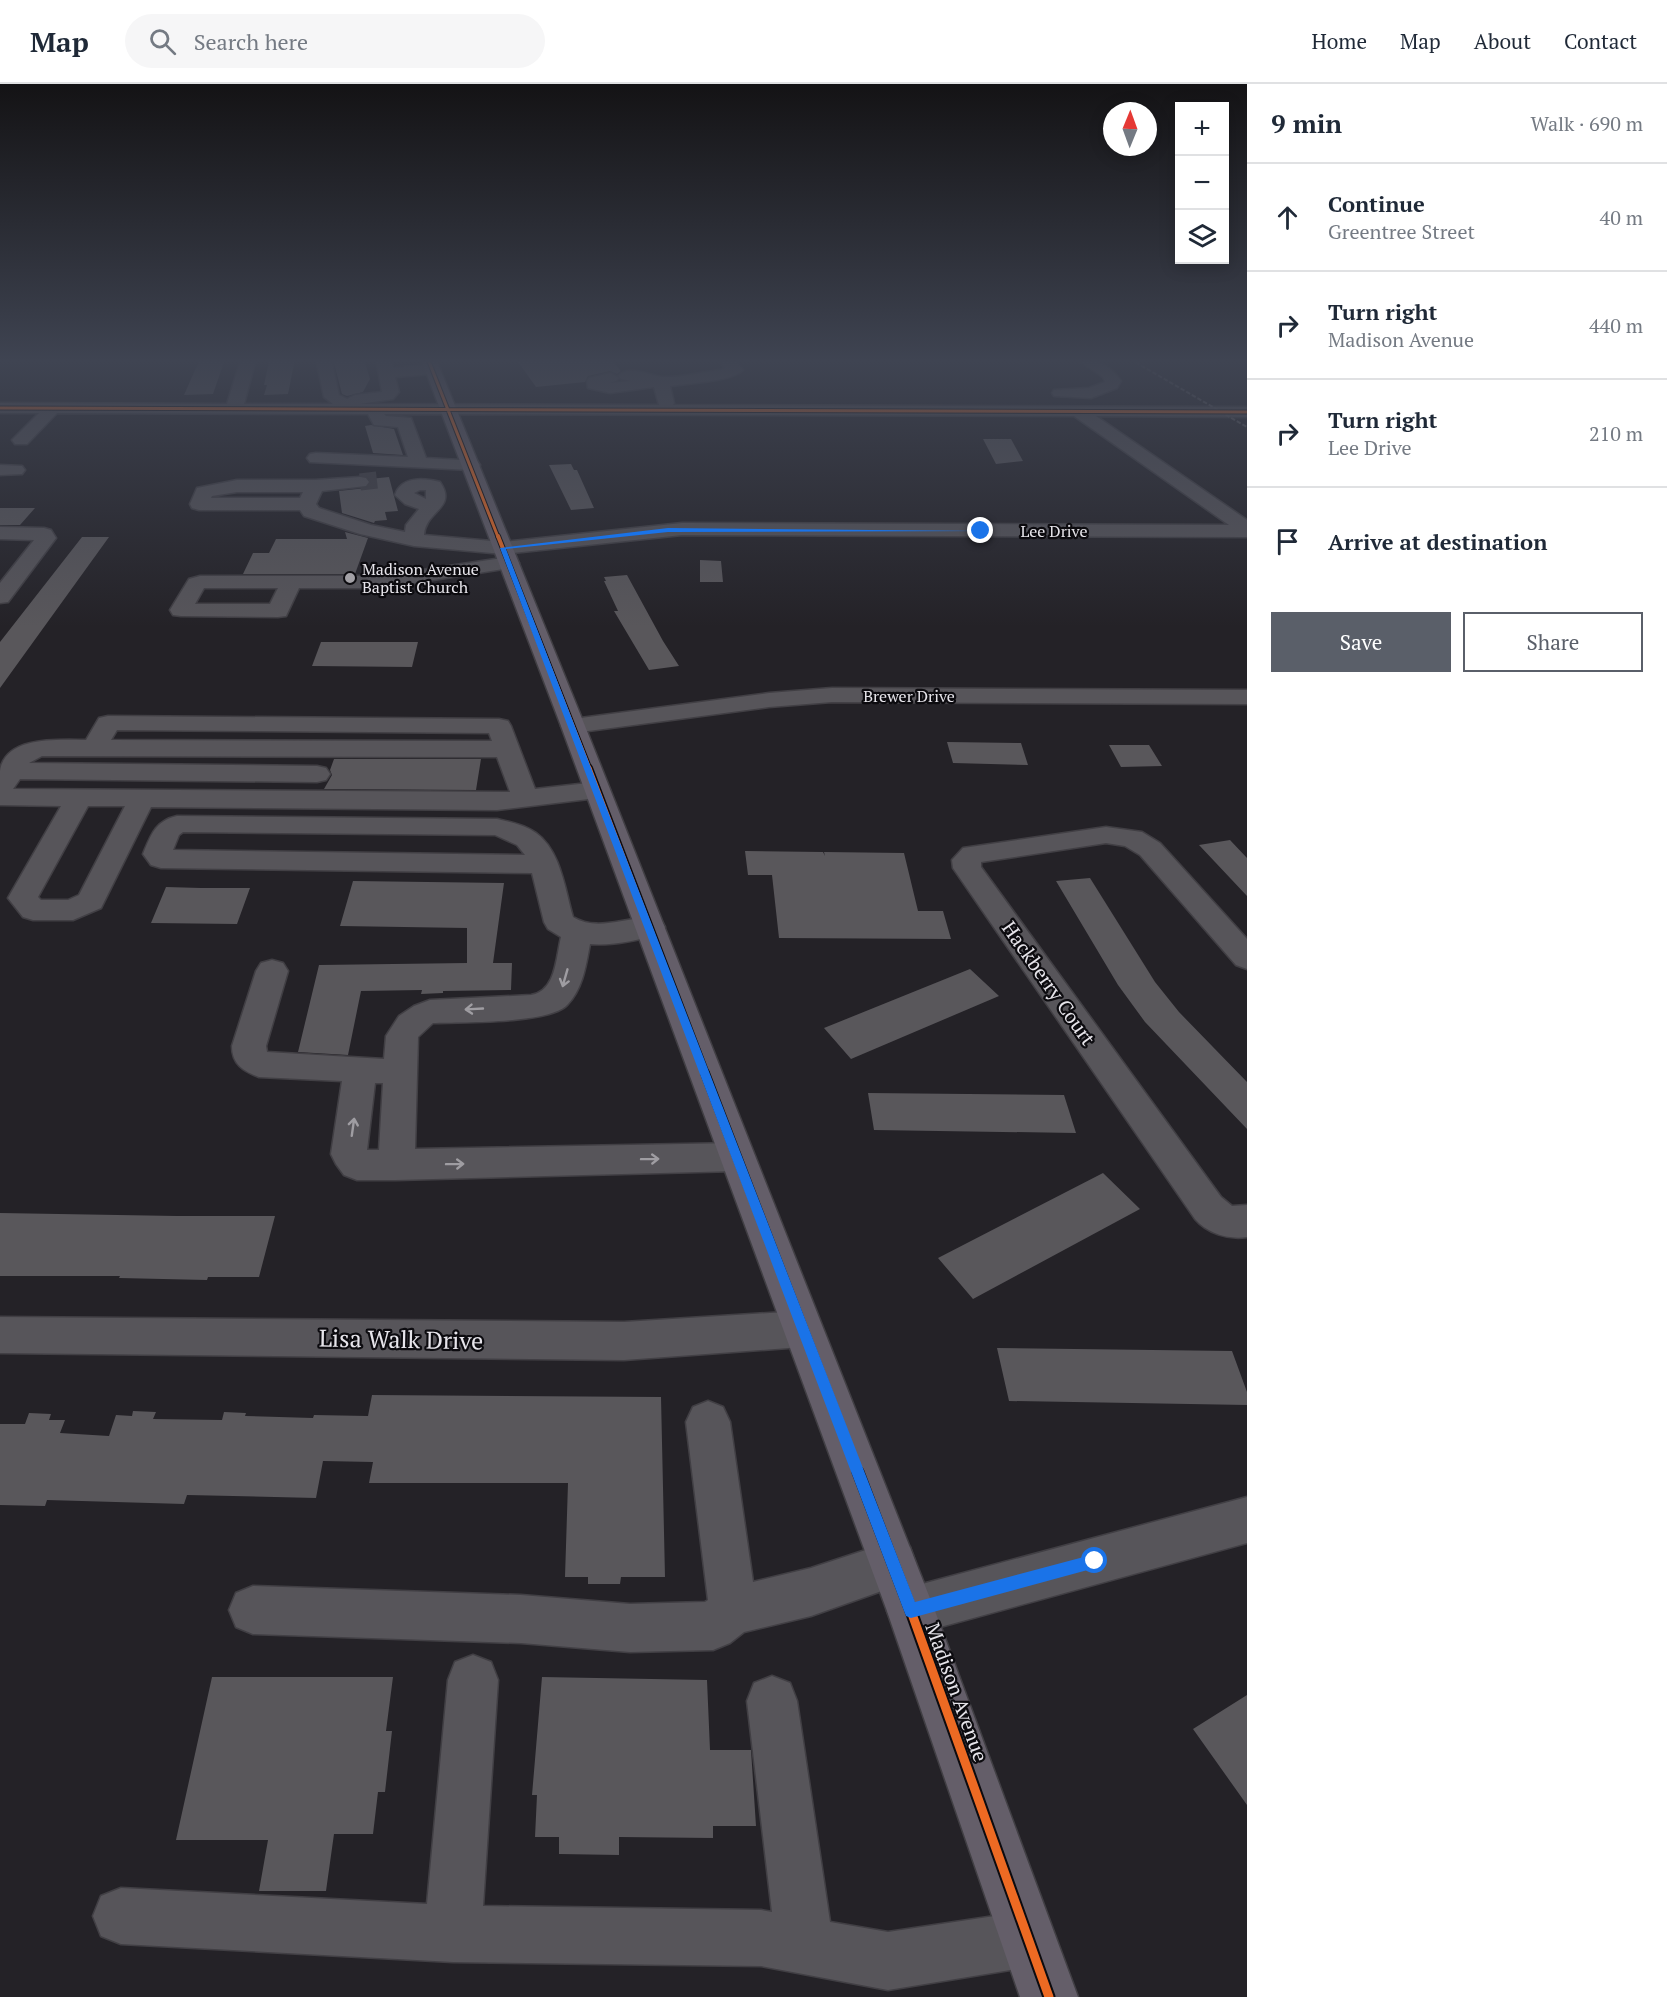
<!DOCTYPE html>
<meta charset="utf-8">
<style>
body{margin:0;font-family:"PT Serif",serif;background:#f6f6f7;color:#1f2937}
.controls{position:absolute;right:18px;top:18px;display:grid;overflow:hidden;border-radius:0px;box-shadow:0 3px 15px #0003}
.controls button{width:54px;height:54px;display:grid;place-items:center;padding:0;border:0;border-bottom:2px solid #e0e1e3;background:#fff;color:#1f2937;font:30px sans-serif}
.compass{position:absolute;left:1103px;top:18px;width:54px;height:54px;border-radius:50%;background:#fff;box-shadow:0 3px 15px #0003;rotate:1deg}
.stop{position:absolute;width:18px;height:18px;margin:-14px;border:4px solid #1a73e8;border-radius:50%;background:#fff}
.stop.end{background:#1a73e8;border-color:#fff;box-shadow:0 2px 6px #0008}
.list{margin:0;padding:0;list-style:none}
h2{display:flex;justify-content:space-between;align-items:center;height:78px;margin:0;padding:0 24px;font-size:26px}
h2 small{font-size:20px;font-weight:400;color:#747a83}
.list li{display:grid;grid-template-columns:39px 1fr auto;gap:18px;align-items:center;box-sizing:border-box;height:108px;padding:0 24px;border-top:2px solid #e0e1e3}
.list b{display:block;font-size:22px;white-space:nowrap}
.list p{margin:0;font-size:20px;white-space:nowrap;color:#747a83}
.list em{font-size:20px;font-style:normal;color:#747a83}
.actions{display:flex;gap:12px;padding:18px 24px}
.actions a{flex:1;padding:14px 0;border:2px solid #5a5f69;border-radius:0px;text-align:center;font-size:21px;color:#5a5f69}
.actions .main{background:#5a5f69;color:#fff}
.icon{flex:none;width:33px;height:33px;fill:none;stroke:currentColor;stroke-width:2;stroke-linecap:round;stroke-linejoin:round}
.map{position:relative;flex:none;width:1247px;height:1913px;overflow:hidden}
header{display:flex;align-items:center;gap:36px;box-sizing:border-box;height:84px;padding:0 30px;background:#fff;border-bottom:2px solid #e0e1e3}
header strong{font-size:28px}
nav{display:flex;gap:33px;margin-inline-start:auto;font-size:21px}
.search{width:420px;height:54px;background:#f6f6f7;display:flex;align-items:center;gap:15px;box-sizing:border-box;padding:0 21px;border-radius:33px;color:#747a83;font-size:22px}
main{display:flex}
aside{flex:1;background:#fff}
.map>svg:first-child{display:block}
.building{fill:#59575b}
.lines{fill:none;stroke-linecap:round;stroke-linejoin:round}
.minor-tunnel{stroke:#413f44;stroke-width:17;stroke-dasharray:17 8;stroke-linecap:butt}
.minor-casing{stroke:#413f44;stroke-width:3}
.major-casing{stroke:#413f44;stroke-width:3}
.minor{fill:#57555a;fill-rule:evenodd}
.major{fill:#645e69;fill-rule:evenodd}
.rail{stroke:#605e62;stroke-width:2;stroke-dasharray:4.5 2;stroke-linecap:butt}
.cycleway-far4-casing{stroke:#0c0b0f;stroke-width:5}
.cycleway-far3-casing{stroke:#0c0b0f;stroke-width:6}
.cycleway-far2-casing{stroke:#0c0b0f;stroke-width:8}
.cycleway-far1-casing{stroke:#0c0b0f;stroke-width:10}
.cycleway-casing{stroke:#0c0b0f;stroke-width:13}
.cycleway-far4{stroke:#ed6a23;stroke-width:3}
.cycleway-far3{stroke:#ed6a23;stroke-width:4}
.cycleway-far2{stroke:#ed6a23;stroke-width:5}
.cycleway-far1{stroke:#ed6a23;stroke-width:7}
.cycleway{stroke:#ed6a23;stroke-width:9}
.oneway{stroke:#9f9da2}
.route{fill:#1a73e8}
.poi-dot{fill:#a3a1a6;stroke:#0c0b0f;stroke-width:2}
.labels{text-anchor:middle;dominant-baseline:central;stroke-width:4.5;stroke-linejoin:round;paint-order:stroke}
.far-street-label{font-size:16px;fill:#e7e5eb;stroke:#0c0b0f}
.far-poi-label{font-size:16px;fill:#e7e5eb;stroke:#0c0b0f;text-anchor:start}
.street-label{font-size:20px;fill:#e7e5eb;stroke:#0c0b0f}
.near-street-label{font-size:24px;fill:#e7e5eb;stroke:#0c0b0f}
</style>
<header>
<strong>Map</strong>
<div class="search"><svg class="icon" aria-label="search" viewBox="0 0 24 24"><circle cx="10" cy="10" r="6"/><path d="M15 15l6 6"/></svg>Search here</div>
<nav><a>Home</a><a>Map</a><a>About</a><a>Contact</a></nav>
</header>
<main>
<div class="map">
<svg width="1247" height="1913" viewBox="0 0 1247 1913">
<rect width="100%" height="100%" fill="#242227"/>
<path class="building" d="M203 275H225L213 310 184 311 199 277Z
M275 275H295L288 310 264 311 267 301H264L269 277Z
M333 275H364L370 295 363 308 347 312 342 310Z
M516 275H611L621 287 617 290 610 287 588 292 585 298 536 303Z
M371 341 394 345 403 371 373 369 365 342Z
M983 355H1011L1023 377 996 380Z
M571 380 574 386H577L594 424 571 426 549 381Z
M389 393 398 427 385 428 387 436 375 437 374 439 342 429 339 407 366 404 371 399 369 395Z
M0 424H35L20 441H0Z
M345 448 368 454 355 490H243L253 469H269L276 455H347Z
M82 453H109L0 604V558Z
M700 476 721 477 723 498H700Z
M627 491 663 557 679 582 649 586 614 527H618L604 497H606L604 493Z
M321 558H418L412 583 312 582Z
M947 658 1021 659 1028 681 953 679Z
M1109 661H1149L1162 682 1121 683Z
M334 675H481L476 706 324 705 332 691 330 686Z
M1230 756 1247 774V812L1199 761Z
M745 767 823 768 825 772 824 768 904 769 918 827H943L951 855 779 854 772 791H748Z
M1090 794 1155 898 1179 928 1247 998V1045L1145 938 1118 901 1056 797Z
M353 797 504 799 493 879H512L511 906 443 907V909L421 910 422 906 361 907 348 971 298 968 319 881 467 879V844L340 842Z
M166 803 201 804H250L237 840 151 839Z
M970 885 999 912 851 975 824 944Z
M868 1009 1064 1011 1076 1049 874 1046Z
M1103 1089 1140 1125 973 1215 938 1174Z
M0 1129 177 1132H275L259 1193H208L207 1196 119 1194 120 1192H0Z
M997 1264 1232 1267 1247 1308V1321L1009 1317Z
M372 1311 661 1313 665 1493H621L620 1500H588V1493H565L568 1399H369L373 1378 323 1377 316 1414 187 1411 184 1420 47 1416 45 1422 0 1421V1340H25L29 1329 51 1330 49 1336H65L60 1349 109 1352 116 1331 132 1332 133 1327 156 1328 153 1335 222 1336 224 1328 246 1329 245 1332 313 1334 314 1331 368 1332Z
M212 1593H393L386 1647H392L385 1708H378L373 1750H334L326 1807H259L268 1756H176Z
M542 1593 707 1596 710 1666H751L756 1742H713V1754L619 1753V1771L559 1770V1753H535L537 1711H532Z
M1247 1611V1721L1193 1645Z"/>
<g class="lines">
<path class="minor-tunnel" d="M360 398 377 396"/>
<g class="minor-casing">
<path id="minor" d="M241 275H256L244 320H333L324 313 316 275H331L339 311 347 315 355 311 382 308 376 275H391L393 284 432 280 440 285 432 290 395 293 399 308 393 315 360 320 659 321 654 303 610 309 588 304 587 297 589 294 611 289 619 294 616 297 609 299 631 297 621 295 618 292C629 280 650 292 663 293 681 294 702 288 720 286L725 284 718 275H734L743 286C731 298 687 299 670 302L674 319 673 321 1247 323V333L1096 332 1247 436V453L682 451 503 470 414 462 360 450 304 432 300 426H199L192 424 190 420 197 404 237 396H315L360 393 366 394 369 398 366 402 322 407 316 420 319 424 371 441 405 448 406 441 419 425 405 420 395 411C401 392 424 394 440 398 458 424 425 427 424 451L503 458 682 439 1229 441 1074 332 384 330 386 332 411 334 426 374 477 377 480 381 477 385 471 386 310 378 307 374 310 370 316 369 408 373 398 343 374 341 368 330 57 329 27 360H15L12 356 39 329H0V319L227 320ZM420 406H426V415L414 409ZM237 408H303L300 414H211L212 412Z
M1077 275C1096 275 1109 280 1121 297L1117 304 1091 314 1054 312 1052 309 1054 306 1089 304 1105 298 1103 293Z
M0 381 22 382 25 386 22 390 0 391Z
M0 443 44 444 51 446 56 454 8 518 0 519V499L34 456 0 455Z
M509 473 516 475 519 479 516 483 382 504H299L286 532 278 533 181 532 173 531 170 526 189 495 200 492H382ZM204 504H278L270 520H195Z
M832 604 1247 606V620L832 618 769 623 573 649 564 647 561 642 564 637 573 635 769 609Z
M108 632 499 635 508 637 511 642 535 705 597 698 606 700 610 706 606 712 597 714 497 726 151 723 101 824 73 836H33L23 833 8 814 61 722 0 721C0 710 0 698 0 687 5 651 60 656 86 656L99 634ZM117 646 489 649 492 657 111 656ZM42 672 497 673 510 708 13 705 20 695 317 698 326 696 330 690 326 684 317 682 29 679ZM88 722H125L79 811 68 816H41L38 813Z
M177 732 497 735C510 738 525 741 536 749 561 767 565 806 573 833 601 850 631 828 661 836L665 843 661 850C639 856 612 862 590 860 586 881 583 904 568 920 552 940 461 938 433 939L418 953 415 1065 737 1059 750 1063 755 1073 750 1083 737 1087 396 1096H357L344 1091 336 1080 331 1070 342 997 259 993C243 987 232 980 232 962L256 887 261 879 272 876 283 879 288 887 266 962 267 968 384 975 386 952 399 932 414 922 430 916 531 911C556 907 556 874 561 853L548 845 544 838 532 789 161 784 151 781 143 770C151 751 155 737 177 732ZM183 748 495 751 517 761 525 771 173 766 179 751ZM375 999H383L379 1066H367Z
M1106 743 1142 748 1160 759 1247 855V885L1236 881 1140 771 1125 762 1106 759 981 778V783L1221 1113 1232 1122 1247 1121V1153C1228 1156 1207 1149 1195 1135L953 784 952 776 963 764Z
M802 1227 816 1232 822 1245 816 1258 802 1263 624 1276 0 1269V1233L624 1238Z
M708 1317 723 1323 730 1338 753 1498 811 1484 893 1457 910 1463 916 1480 910 1497 811 1532 744 1548 730 1559 713 1566 630 1568 521 1559 253 1550 236 1543 229 1526 236 1509 253 1502 521 1511 630 1520 705 1518 708 1516 686 1338 693 1323Z
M1247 1413V1459L911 1551 894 1544 887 1527 894 1510 911 1503Z
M473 1571 491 1578 498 1596 483 1822 761 1826 772 1828 747 1617 754 1599 772 1592 790 1599 797 1617 830 1838 888 1848 1028 1827 1048 1835 1056 1855 1048 1875 1028 1883 888 1906 761 1882 453 1878 121 1860 101 1852 93 1832 101 1812 121 1804 427 1820 448 1596 455 1578Z"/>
</g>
<g class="major-casing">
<path id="major" d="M421 275H436L585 642 935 1527 1078 1913H1020L887 1527 561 642Z"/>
</g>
<use href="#minor" class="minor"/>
<use href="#major" class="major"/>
<path class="rail" d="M1130 275 1247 343"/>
<g class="cycleway-far4-casing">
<path id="cycleway-far4" d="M428 275 498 453
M0 324 1247 328"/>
</g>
<g class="cycleway-far3-casing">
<path id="cycleway-far3" d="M498 452 590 686"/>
</g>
<g class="cycleway-far2-casing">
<path id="cycleway-far2" d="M589 684 706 990"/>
</g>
<g class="cycleway-far1-casing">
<path id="cycleway-far1" d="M705 989 859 1390"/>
</g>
<g class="cycleway-casing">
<path id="cycleway" d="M858 1388 911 1527 1049 1913"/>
</g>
<use href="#cycleway-far4" class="cycleway-far4"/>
<use href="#cycleway-far3" class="cycleway-far3"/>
<use href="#cycleway-far2" class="cycleway-far2"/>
<use href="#cycleway-far1" class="cycleway-far1"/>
<use href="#cycleway" class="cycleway"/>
</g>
<defs><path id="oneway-shaft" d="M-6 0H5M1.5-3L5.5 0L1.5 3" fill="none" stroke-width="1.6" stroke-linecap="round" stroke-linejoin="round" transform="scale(1.5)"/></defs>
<g class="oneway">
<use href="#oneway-shaft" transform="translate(565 894) rotate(106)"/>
<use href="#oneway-shaft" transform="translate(474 925) rotate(177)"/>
<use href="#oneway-shaft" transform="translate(353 1043) rotate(-82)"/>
<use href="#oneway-shaft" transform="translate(650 1075) rotate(-1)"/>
<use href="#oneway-shaft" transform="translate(455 1080) rotate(-1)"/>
</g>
<linearGradient id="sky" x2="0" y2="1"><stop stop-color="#141315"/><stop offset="0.51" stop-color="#3f4452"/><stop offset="1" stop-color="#3f4452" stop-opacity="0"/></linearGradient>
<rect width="1247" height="543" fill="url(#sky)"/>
<path class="route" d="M668 444 984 447 668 448 506 465 915 1518 1095 1470 1100 1472 1102 1477 1100 1482 1095 1484 911 1534 906 1532 904 1527 500 464Z"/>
<circle class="poi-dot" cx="350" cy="494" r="6"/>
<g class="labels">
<g class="far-street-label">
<text x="1054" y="447">Lee Drive</text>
<text x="909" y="612">Brewer Drive</text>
</g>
<g class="far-poi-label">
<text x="362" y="485">Madison Avenue<tspan x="362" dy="18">Baptist Church</tspan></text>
</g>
<g class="street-label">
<text transform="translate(1049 899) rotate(55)">Hackberry Court</text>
<text transform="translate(957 1608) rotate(70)">Madison Avenue</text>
</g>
<g class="near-street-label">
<text transform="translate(401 1255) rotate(1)">Lisa Walk Drive</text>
</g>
</g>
</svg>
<div class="controls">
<button>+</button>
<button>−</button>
<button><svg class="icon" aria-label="layers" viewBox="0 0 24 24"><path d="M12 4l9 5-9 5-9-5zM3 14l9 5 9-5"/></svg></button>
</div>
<svg class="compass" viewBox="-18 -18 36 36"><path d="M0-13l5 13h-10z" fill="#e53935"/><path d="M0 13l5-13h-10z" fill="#747a83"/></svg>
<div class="stop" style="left:1095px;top:1477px"></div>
<div class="stop end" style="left:981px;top:447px"></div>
</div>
<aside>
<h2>9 min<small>Walk · 690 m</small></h2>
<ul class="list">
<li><svg class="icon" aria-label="ahead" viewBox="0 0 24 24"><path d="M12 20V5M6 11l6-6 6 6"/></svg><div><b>Continue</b><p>Greentree Street</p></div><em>40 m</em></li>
<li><svg class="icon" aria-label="right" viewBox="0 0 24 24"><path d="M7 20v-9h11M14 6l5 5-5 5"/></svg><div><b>Turn right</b><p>Madison Avenue</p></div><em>440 m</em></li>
<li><svg class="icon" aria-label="right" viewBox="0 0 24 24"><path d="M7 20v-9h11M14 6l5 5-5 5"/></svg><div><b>Turn right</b><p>Lee Drive</p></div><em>210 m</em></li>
<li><svg class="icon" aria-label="arrive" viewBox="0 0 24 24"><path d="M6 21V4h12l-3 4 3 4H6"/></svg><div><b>Arrive at destination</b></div></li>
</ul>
<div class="actions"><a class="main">Save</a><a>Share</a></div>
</aside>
</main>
